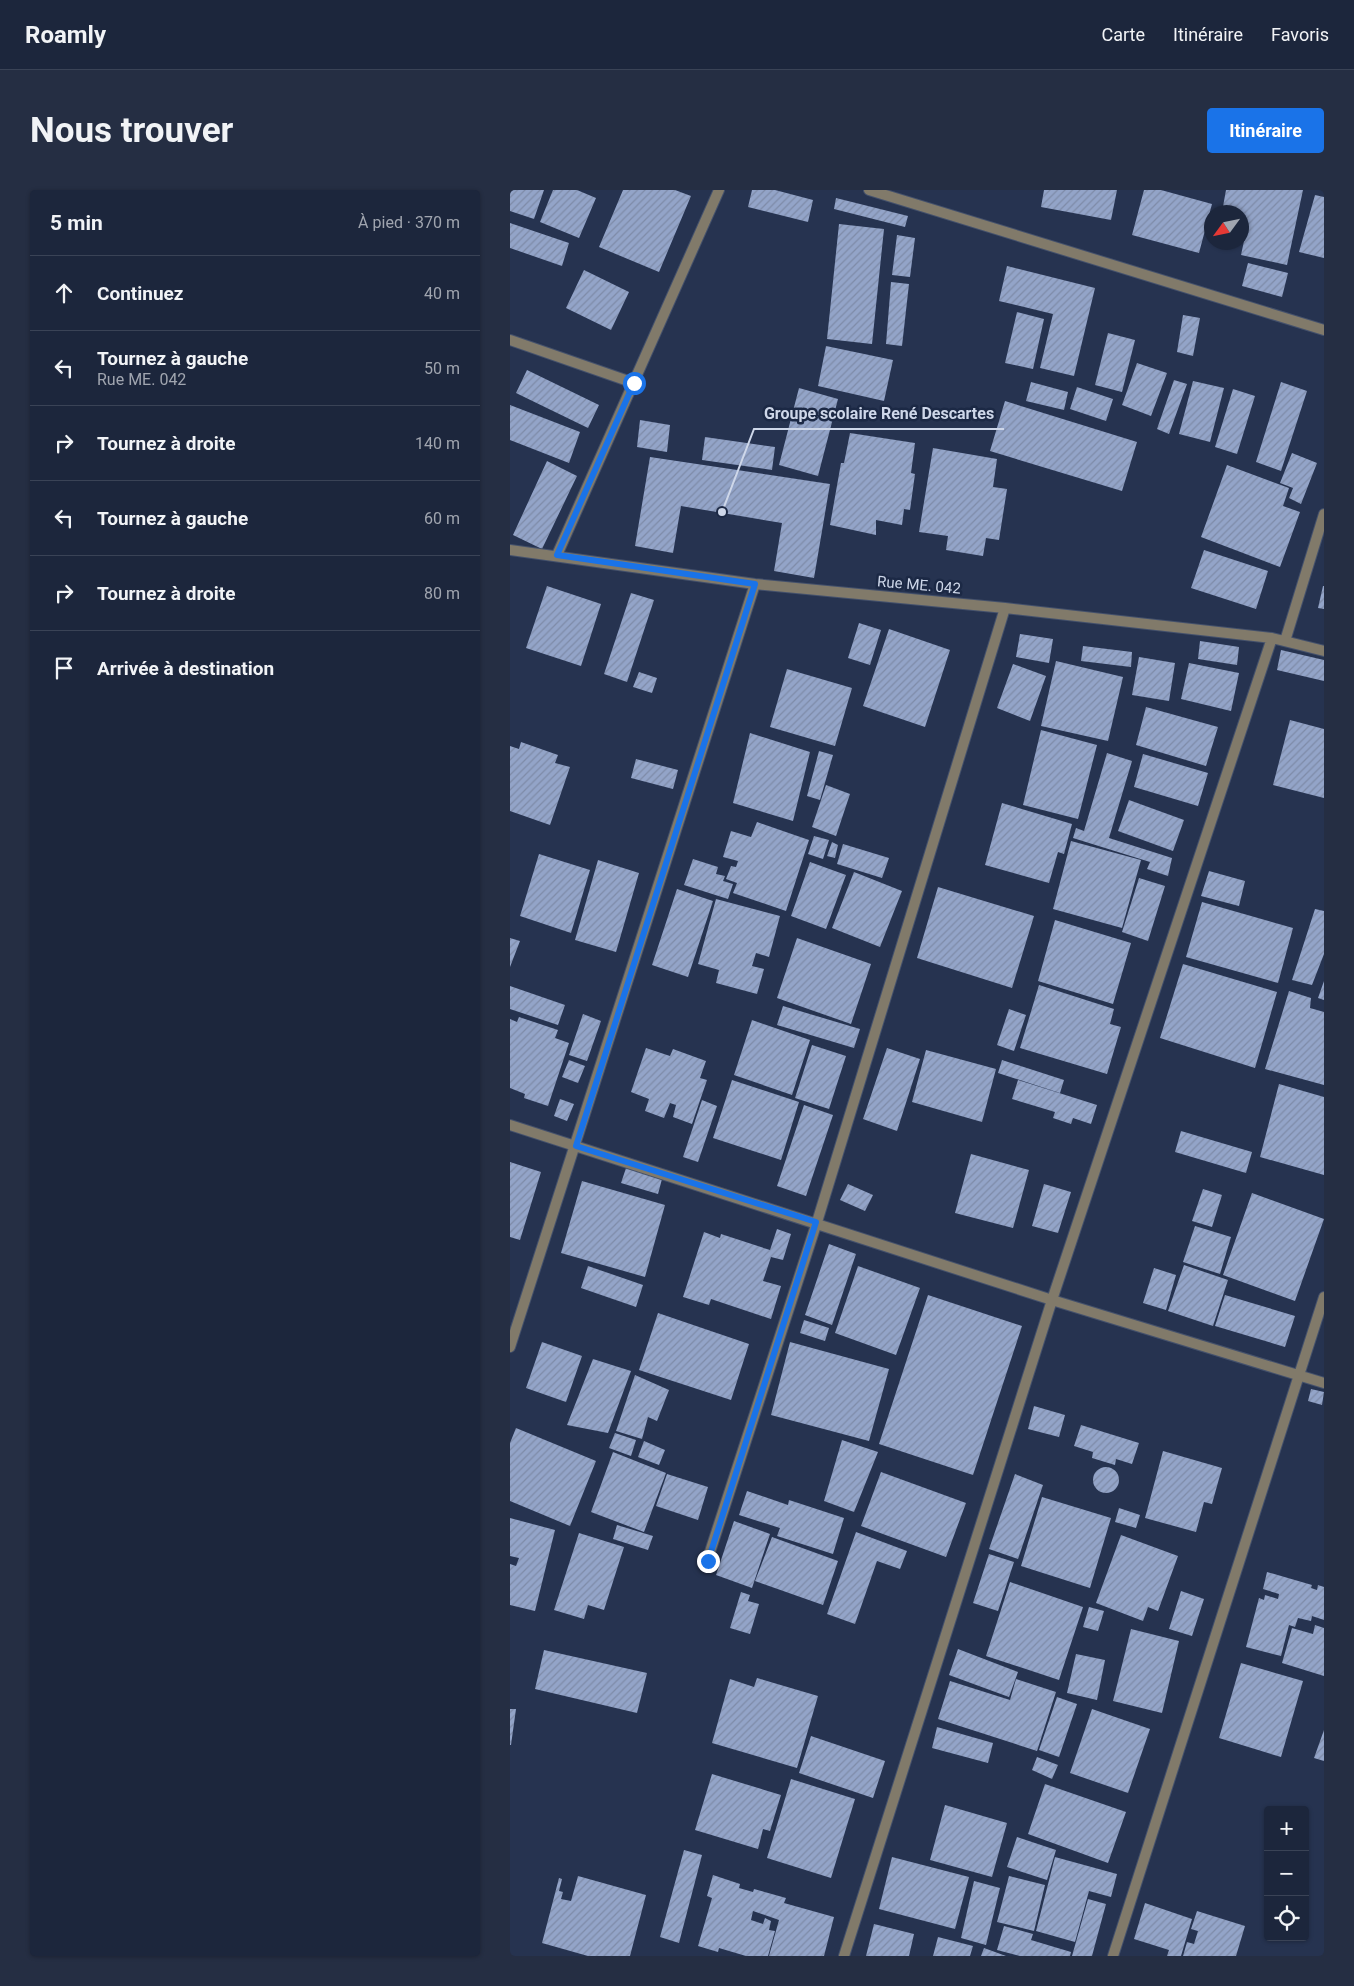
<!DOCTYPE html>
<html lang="fr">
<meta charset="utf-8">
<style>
body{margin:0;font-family:Roboto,sans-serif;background:#252e43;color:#f1f3f6}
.controls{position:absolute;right:15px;bottom:15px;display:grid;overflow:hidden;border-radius:5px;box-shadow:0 1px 4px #0004}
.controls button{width:45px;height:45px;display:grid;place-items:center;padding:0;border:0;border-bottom:1px solid #3a4356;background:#1c263c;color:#f1f3f6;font:25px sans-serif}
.compass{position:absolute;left:694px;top:15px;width:45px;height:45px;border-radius:50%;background:#1c263c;box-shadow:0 1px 4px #0004;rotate:237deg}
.stop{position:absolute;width:15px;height:15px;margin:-11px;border:4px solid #1a73e8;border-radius:50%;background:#fff}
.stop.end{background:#1a73e8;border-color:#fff;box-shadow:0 1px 5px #0008}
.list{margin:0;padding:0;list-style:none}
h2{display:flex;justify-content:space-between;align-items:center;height:65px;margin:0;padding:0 20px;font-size:21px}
h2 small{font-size:16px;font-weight:400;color:#a0a5af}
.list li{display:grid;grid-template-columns:32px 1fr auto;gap:15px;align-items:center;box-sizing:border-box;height:75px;padding:0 20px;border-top:1px solid #3a4356}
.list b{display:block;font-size:19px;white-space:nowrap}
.list p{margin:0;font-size:16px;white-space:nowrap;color:#a0a5af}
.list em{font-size:16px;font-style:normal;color:#a0a5af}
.icon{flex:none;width:28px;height:28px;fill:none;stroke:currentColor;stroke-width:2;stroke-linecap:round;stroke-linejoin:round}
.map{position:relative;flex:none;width:814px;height:1766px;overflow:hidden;border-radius:5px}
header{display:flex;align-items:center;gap:30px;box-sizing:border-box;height:70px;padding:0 25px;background:#1c263c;border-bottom:1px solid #3a4356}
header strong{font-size:24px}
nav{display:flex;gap:28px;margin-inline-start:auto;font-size:18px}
.intro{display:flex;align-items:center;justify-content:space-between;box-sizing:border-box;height:120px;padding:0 30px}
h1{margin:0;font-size:35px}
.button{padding:12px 22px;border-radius:5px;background:#1a73e8;color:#fff;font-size:18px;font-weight:700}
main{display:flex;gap:30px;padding:0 30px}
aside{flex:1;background:#1c263c;border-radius:5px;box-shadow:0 1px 4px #0004}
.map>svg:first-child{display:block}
.building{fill:url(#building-hatch)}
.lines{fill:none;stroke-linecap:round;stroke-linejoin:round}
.service-casing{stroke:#44516c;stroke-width:12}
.minor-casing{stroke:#44516c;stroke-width:12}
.service{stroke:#817a6a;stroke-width:10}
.minor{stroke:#817a6a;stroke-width:10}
.route{stroke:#1a73e8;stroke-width:6}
.labels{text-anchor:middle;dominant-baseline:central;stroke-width:5;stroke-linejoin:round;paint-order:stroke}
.street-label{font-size:15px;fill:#ced7e9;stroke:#1c2945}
.leader{fill:none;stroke:#ced7e9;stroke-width:2}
.callout-dot{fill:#ced7e9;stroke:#1c2945;stroke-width:2}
.callout-label{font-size:16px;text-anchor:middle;font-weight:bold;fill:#ced7e9;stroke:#1c2945;stroke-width:5;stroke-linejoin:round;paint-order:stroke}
</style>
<header>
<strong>Roamly</strong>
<nav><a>Carte</a><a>Itinéraire</a><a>Favoris</a></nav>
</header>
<div class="intro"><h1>Nous trouver</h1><a class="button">Itinéraire</a></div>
<main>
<aside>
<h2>5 min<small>À pied · 370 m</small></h2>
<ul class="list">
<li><svg class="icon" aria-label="ahead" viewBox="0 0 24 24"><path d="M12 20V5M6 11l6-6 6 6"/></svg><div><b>Continuez</b></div><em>40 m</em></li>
<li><svg class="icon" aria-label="left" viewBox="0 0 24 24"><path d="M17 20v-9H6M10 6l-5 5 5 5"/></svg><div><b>Tournez à gauche</b><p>Rue ME. 042</p></div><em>50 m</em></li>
<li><svg class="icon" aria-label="right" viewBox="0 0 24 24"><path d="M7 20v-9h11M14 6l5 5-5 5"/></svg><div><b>Tournez à droite</b></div><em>140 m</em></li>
<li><svg class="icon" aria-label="left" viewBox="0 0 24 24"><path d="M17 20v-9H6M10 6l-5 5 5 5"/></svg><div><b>Tournez à gauche</b></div><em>60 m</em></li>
<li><svg class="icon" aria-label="right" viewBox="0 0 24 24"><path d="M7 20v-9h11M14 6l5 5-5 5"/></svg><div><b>Tournez à droite</b></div><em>80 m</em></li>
<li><svg class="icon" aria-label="arrive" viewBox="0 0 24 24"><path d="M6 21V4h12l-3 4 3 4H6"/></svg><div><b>Arrivée à destination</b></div></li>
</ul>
</aside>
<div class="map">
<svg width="814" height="1766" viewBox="0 0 814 1766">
<defs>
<pattern id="building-hatch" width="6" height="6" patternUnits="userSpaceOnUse" patternTransform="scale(1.25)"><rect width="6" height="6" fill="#93a4c8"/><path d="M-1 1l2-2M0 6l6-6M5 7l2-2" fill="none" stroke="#7e8ba8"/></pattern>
</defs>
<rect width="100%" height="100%" fill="#263350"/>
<path class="building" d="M0 0H34L24 29 0 21Z
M43 0H67L86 8 69 48 30 32Z
M113 0H165L181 6 149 82 89 57Z
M242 0H265L303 10 298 32 238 17Z
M534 0H607L601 30 531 17Z
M634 0H651L702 14 689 63 622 45Z
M716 0H793L777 75 731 65 734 51H732V22H712Z
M805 5 814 7V68L789 62Z
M326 8 398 26 395 37 324 19Z
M0 33 59 53 52 76 0 58Z
M329 34 374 39 362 154 317 149Z
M387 45 405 48 400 87 382 85Z
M738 73 778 83 772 107 732 96Z
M497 76 585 98 564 186 530 178 543 124 489 111Z
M74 80 119 102 101 140 56 118Z
M381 92 399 94 392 156 376 154Z
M507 122 534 129 523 179 495 173Z
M673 125 690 128 683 166 667 162Z
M598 143 625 150 612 202 585 195Z
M316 156 383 170 374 211 308 196Z
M627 173 657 183 641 226 612 215Z
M17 180 89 215 78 238 6 203Z
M664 190 677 194 659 244 647 239Z
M683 191 714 198 700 252 669 244Z
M521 192 558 202 554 220 516 211Z
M771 192 797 201 771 281 746 272Z
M567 197 603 209 596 231 560 219Z
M289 198 328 209 308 286 269 275Z
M723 199 745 206 727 264 705 257Z
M495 211 627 252 612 301 480 261Z
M0 215 70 242 59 273 0 250Z
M130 230 160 235 157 262 127 257Z
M340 243 405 253 401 283 405 284 400 320 394 319 392 335 366 330V345L320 335 331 273H334Z
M195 247 265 257 262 280 192 270Z
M423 258 487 269 483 297 497 299 489 350 476 348 473 366 436 360 438 346 409 342Z
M782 263 807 273 791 314 779 308 783 298 770 293Z
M140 267 320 294 304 388 264 381 272 333 171 316 163 363 125 356Z
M37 271 67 286 32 359 3 345Z
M717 275 779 298 773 316 790 322 770 377 691 347Z
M694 360 758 381 746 419 681 398Z
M37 396 91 414 71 476 16 458Z
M813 396H814V419L808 418Z
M121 403 144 410 117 492 94 484Z
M349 433 371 440 360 475 338 468Z
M379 439 440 460 415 537 353 516Z
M510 444 543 449 539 473 506 467Z
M690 451 729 457 727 475 688 469Z
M573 456 622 462 621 477 571 471Z
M771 460 814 470V491L767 480Z
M629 467 665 473 659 511 622 505Z
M546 471 613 487 598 551 531 536Z
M679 473 729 483 721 521 671 509Z
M503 474 536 486 520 531 487 518Z
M277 479 342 498 325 556 260 537Z
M129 482 147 488 142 503 123 497Z
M636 517 708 537 696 576 626 555Z
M780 530 814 539V608L763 595Z
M531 540 587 555 568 629 513 615Z
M240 543 300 562 283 631 223 613Z
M11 552 48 565 45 573 60 577 40 635 0 621V556L9 559Z
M309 561 323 565 310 610 297 606Z
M597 563 622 571 599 648 662 668 658 686 637 679 640 672 563 648 566 638 574 641Z
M633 564 698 583 688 616 624 597Z
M126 569 168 580 163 599 121 588Z
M316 595 340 604 326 646 302 637Z
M619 610 674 630 663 661 608 641Z
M492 613 562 634 554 664 548 662 539 693 475 675Z
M247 632 299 650 276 721 223 703 227 693 216 689 221 676 226 677 228 671 213 667 221 641 241 647Z
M304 646 319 650 313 669 298 664Z
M561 651 631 670 612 738 543 719Z
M322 652 328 655 325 668 317 666Z
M333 654 379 668 372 688 327 674Z
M29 664 80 680 61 743 10 726Z
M183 669 208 677 206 684 215 686 213 691 223 694 218 709 174 695Z
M88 670 129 683 106 762 65 750Z
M300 672 336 685 316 739 281 726Z
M699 681 735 691 729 716 691 706Z
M344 682 392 701 370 757 322 738Z
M629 688 655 696 638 751 612 742Z
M428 697 524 726 502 798 407 768Z
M167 699 203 711 178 787 142 775Z
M206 709 270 726 259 767 246 763 242 776 254 779 247 804 206 793 209 780 188 774Z
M692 712 783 738 768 793 676 767Z
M805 719 814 721V764L802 795 782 790Z
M545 730 621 753 603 814 528 791Z
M0 748 10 751 0 777Z
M287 748 361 774 341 834 267 808Z
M673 774 767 802 745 878 650 848Z
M814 791V810L808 808Z
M529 795 604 819 600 834 611 837 597 884 510 858Z
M0 796 55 815 48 835 0 819Z
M779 801 801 808 800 818 814 822V895L755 879Z
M273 816 350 839 344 858 267 835Z
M499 819 516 825 504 861 487 855Z
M73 824 91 831 77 871 59 865Z
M9 827 48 840 45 848 59 853 38 916 14 908 15 904 0 898V829L7 832Z
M242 830 300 850 282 905 224 885Z
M302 855 336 866 319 919 285 908Z
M136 858 160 866 163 859 196 871 190 888 197 890 182 934 163 927 166 915 160 913 154 928 135 921 139 909 121 902Z
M377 858 410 869 387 941 353 929Z
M416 860 486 879 472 932 402 912Z
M59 870 75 876 68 893 52 887Z
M492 870 554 890 550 903 488 883Z
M222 890 289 912 271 970 203 948Z
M508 890 587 915 581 934 563 928 561 934 543 928 545 922 502 909Z
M769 894 814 907V985L750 967Z
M50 909 64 914 57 931 44 926Z
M192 910 207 916 188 972 173 967Z
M294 915 323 925 296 1006 267 996Z
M671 941 742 962 736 983 665 962Z
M461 964 519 980 503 1038 445 1023Z
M0 972 31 982 10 1050 0 1047Z
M116 978 152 989 148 1004 111 993Z
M72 991 155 1015 135 1087 51 1063Z
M338 994 363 1005 355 1021 330 1010Z
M534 994 561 1002 548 1043 522 1036Z
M693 999 712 1005 702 1037 682 1031Z
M742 1003 814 1029 785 1111 713 1085Z
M685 1036 721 1047 710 1084 673 1072Z
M267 1039 281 1044 273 1070 261 1067 253 1091 271 1096 261 1129 201 1109 199 1115 173 1107 194 1042 210 1048 211 1044 260 1060Z
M319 1054 346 1064 322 1135 295 1125Z
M674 1075 718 1090 703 1136 658 1121Z
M78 1076 133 1095 126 1117 71 1098Z
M348 1076 410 1098 386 1165 325 1143Z
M644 1078 666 1085 656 1120 633 1113Z
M418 1105 512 1136 463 1285 369 1254Z
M715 1105 785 1126 775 1157 705 1136Z
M148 1123 239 1154 221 1210 129 1180Z
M294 1130 319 1138 315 1151 290 1143Z
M32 1152 72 1166 56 1212 16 1198Z
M280 1152 379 1179 359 1251 261 1225Z
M83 1169 121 1181 98 1243 57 1235Z
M125 1185 159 1200 147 1231 138 1227 132 1249 106 1241Z
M801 1199 814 1202 812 1215 798 1211Z
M524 1216 555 1225 549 1247 518 1239Z
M571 1235 629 1253 622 1274 606 1269 605 1275 582 1268 583 1262 564 1256Z
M6 1238 86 1271 60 1336 0 1311V1253Z
M105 1243 126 1250 121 1266 99 1258Z
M332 1250 368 1262 344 1322 314 1311Z
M134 1251 155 1260 149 1275 128 1267Z
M653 1261 712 1278 702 1314 694 1312 686 1342 635 1328Z
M103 1262 156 1283 134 1342 81 1322Z
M583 1290a13 13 0 1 1 26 0a13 13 0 1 1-26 0Z
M371 1282 456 1313 436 1367 351 1336Z
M157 1284 198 1297 188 1330 146 1316Z
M505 1284 533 1295 508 1369 479 1359Z
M237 1301 278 1315 279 1310 334 1328 323 1364 267 1346 270 1338 229 1325Z
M532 1307 601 1328 580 1398 511 1376Z
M609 1318 630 1325 626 1338 605 1332Z
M0 1328 45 1340 25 1421 0 1415V1374L6 1376 9 1368 0 1366Z
M224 1331 260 1344 242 1398 206 1385Z
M107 1335 143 1346 138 1360 103 1349Z
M346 1342 397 1361 390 1379 367 1371 345 1434 317 1424Z
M69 1343 114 1357 94 1420 78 1415 74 1429 44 1420Z
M611 1345 668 1366 648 1421 638 1417 633 1431 586 1413Z
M262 1347 328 1371 313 1415 245 1391Z
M479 1364 504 1372 488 1421 463 1413Z
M757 1382 802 1395 801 1398 807 1400 808 1395 814 1397V1430L802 1426 801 1431 788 1428 785 1437 779 1435 771 1466 736 1457 749 1408 754 1410 755 1405 768 1409 769 1404 753 1399Z
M500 1392 573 1417 549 1490 476 1466Z
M671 1401 694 1409 682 1446 659 1439Z
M231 1402 240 1405 238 1411 249 1414 240 1444 220 1438Z
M579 1417 594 1421 588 1441 573 1437Z
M805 1435 814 1438V1486L772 1473 782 1438 803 1444Z
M621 1439 669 1451 652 1523 603 1511Z
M448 1459 508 1482 499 1507 439 1485Z
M34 1460 137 1483 127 1523 25 1499Z
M566 1464 595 1470 587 1510 557 1503Z
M731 1473 793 1491 771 1567 709 1548Z
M247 1488 308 1506 287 1578 202 1553 220 1489 244 1497Z
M506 1489 546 1502 527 1561 428 1529 440 1491 500 1510Z
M547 1507 567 1514 549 1567 529 1560Z
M0 1519H6L1 1555H0Z
M582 1519 640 1539 618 1603 560 1583Z
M427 1537 483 1553 478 1573 422 1558Z
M814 1540V1571L804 1568Z
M301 1546 375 1571 363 1608 289 1583Z
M527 1567 548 1575 542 1589 522 1580Z
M202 1584 271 1605 260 1641 253 1639 248 1659 185 1640Z
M281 1589 345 1609 321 1688 257 1668Z
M535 1594 616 1622 598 1673 518 1644Z
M435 1615 497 1633 482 1687 420 1670Z
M507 1647 546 1660 537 1690 497 1677Z
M174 1660 192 1665 169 1753 150 1747Z
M382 1667 459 1687 445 1739 369 1719Z
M545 1667 607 1684 601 1707 579 1701 565 1752 526 1741Z
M203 1685 230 1694 229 1698 243 1702 244 1699 276 1708 274 1713 324 1727 314 1766H259L269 1730 243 1721 241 1730 253 1734 255 1728 261 1731 259 1740 265 1741 258 1766H236L209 1758 208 1762 188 1756 202 1708 197 1706Z
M68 1686 136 1705 120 1766H78L32 1753 49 1688 52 1689 49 1701 53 1702 51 1709 61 1711Z
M499 1686 535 1695 524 1741 487 1732Z
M464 1691 490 1698 476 1755 451 1748Z
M578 1709 596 1714 582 1766H562Z
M635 1713 682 1729 671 1766H657L659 1760 624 1749Z
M687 1721 735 1736 726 1766H673L677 1752 684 1754 688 1741 681 1739Z
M364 1734 404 1744 399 1766H356Z
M494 1736 523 1744 521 1750 561 1762 560 1766H510L487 1760Z
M428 1747 463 1756 460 1766H423Z
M474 1758 496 1766H471Z"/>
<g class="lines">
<g class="service-casing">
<path id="service" d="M0 150 124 193"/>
</g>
<g class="minor-casing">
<path id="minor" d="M359 0 814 140
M0 360 245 394 495 418 762 448 814 461
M47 365 209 0
M762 448 542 1110 814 1193
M775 451 814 324
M0 935 542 1110 334 1766
M0 1157 245 394
M197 1371 307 1032 495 418
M603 1766 814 1107"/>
</g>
<use href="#service" class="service"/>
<use href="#minor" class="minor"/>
</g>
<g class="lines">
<path class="route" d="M124 193 47 365 245 394 66 956 306 1032 198 1371"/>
</g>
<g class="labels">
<g class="street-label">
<text transform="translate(409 395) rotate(5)">Rue ME. 042</text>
</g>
</g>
<path class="leader" d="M212 322L244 239H494"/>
<circle class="callout-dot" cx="212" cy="322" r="5"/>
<g class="callout-label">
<text x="369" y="229">Groupe scolaire René Descartes</text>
</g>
</svg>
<div class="controls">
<button>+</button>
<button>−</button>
<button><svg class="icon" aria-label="locate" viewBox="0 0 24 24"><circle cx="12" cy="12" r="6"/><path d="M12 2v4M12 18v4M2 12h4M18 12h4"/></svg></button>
</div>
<svg class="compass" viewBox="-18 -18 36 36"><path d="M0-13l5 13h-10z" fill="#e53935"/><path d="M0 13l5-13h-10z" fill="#a0a5af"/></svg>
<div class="stop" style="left:124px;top:193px"></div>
<div class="stop end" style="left:198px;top:1371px"></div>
</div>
</main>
